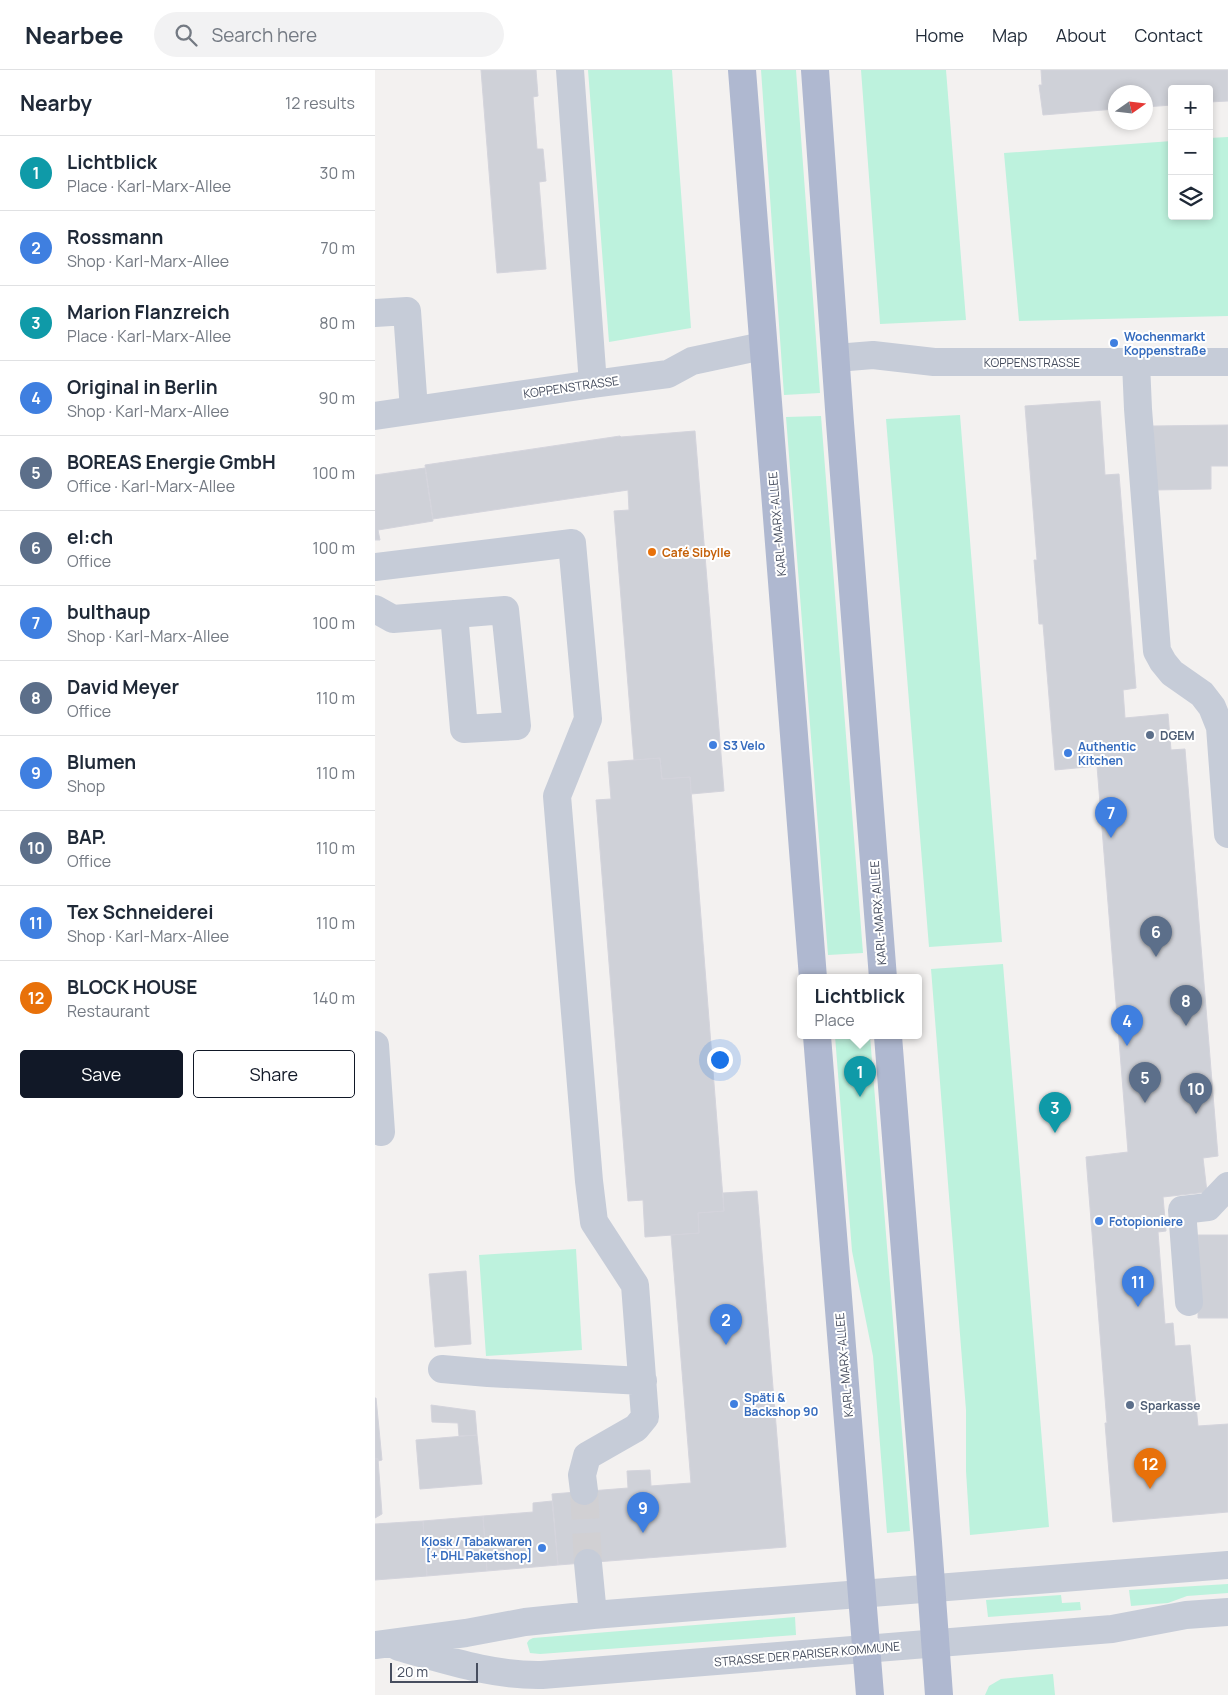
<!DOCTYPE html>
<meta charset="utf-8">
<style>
body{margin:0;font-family:Manrope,sans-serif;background:#f2f2f3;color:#1f2937}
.controls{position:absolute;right:15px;top:15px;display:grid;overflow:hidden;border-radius:5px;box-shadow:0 2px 8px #0003}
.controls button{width:45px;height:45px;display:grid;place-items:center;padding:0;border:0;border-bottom:1px solid #e0e1e3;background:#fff;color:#1f2937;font:25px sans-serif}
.compass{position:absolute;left:733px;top:15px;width:45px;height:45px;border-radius:50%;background:#fff;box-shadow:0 2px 8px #0003;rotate:76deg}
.scale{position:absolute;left:15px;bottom:12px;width:88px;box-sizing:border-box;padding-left:5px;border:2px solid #474e5f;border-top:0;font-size:14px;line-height:18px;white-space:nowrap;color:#474e5f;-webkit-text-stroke:4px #fff;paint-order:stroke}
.you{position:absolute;left:344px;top:989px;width:18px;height:18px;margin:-12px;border:4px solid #fff;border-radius:50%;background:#1a73e8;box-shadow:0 0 0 8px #1a73e833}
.badge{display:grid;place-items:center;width:32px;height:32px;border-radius:50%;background:#111827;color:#fff;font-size:16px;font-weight:700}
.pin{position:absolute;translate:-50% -41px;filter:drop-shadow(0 1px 2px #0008)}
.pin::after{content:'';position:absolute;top:26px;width:18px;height:15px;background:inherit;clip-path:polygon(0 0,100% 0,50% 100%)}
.popup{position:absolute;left:422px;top:904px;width:125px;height:65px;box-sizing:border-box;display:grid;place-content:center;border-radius:5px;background:#fff;filter:drop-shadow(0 1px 4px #0005);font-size:16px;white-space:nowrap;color:#747a83}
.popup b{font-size:19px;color:#1f2937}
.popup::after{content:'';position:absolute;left:50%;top:100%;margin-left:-10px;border:10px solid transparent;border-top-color:#fff}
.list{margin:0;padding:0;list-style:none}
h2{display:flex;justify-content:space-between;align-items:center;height:65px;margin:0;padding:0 20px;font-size:21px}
h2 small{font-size:16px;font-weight:400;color:#747a83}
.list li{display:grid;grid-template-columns:32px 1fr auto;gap:15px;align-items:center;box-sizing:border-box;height:75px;padding:0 20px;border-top:1px solid #e0e1e3}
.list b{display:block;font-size:19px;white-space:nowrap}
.list p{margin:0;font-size:16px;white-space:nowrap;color:#747a83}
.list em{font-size:16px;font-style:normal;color:#747a83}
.actions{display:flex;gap:10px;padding:15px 20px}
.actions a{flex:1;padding:11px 0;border:1px solid #111827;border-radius:5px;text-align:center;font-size:18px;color:#111827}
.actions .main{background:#111827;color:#fff}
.icon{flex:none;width:28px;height:28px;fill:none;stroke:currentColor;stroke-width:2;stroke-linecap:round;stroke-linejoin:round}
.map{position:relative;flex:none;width:853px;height:1625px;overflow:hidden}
header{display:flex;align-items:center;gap:30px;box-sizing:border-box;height:70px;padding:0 25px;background:#fff;border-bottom:1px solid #e0e1e3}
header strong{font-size:24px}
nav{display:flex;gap:28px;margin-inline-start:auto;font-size:18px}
.search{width:350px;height:45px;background:#f2f2f3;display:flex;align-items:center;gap:12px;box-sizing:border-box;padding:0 18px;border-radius:28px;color:#747a83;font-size:19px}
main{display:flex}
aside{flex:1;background:#fff}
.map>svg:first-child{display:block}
.green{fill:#bdf2dd}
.building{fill:#cfd1d8;stroke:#d4d4dc}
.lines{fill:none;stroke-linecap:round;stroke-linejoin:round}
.minor-tunnel{stroke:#d1d0d3;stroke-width:28;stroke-dasharray:28 14;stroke-linecap:butt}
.minor{stroke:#c6ccd8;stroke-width:28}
.major{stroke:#afb8d0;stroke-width:28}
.shop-dot{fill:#3f7fe0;stroke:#fff;stroke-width:2}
.food-dot{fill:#e8710a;stroke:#fff;stroke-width:2}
.service-dot{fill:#5c6f8a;stroke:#fff;stroke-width:2}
.labels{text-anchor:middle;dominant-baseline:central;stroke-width:4;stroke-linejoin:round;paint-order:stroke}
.shop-label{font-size:12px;font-weight:bold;fill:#366cbe;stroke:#fff;text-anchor:start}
.street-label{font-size:12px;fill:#474e5f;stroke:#fff}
.food-label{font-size:12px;font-weight:bold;fill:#c56008;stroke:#fff;text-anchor:start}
.service-label{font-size:12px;font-weight:bold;fill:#4e5e75;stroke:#fff;text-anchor:start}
</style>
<header>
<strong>Nearbee</strong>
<div class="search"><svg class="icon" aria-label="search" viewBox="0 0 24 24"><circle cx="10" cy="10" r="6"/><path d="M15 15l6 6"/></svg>Search here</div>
<nav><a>Home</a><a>Map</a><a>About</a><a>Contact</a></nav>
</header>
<main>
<aside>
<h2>Nearby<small>12 results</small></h2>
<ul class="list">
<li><span class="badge" style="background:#0f9aa8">1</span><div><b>Lichtblick</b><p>Place · Karl-Marx-Allee</p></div><em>30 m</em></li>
<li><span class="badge" style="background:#3f7fe0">2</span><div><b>Rossmann</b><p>Shop · Karl-Marx-Allee</p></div><em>70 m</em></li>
<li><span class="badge" style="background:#0f9aa8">3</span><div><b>Marion Flanzreich</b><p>Place · Karl-Marx-Allee</p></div><em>80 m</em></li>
<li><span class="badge" style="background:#3f7fe0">4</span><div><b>Original in Berlin</b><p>Shop · Karl-Marx-Allee</p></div><em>90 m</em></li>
<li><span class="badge" style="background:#5c6f8a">5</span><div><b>BOREAS Energie GmbH</b><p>Office · Karl-Marx-Allee</p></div><em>100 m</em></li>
<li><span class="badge" style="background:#5c6f8a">6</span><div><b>el:ch</b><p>Office</p></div><em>100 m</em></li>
<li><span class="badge" style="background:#3f7fe0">7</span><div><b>bulthaup</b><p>Shop · Karl-Marx-Allee</p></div><em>100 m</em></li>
<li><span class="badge" style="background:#5c6f8a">8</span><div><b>David Meyer</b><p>Office</p></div><em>110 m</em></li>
<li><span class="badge" style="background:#3f7fe0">9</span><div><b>Blumen</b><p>Shop</p></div><em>110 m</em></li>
<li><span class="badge" style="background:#5c6f8a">10</span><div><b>BAP.</b><p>Office</p></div><em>110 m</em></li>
<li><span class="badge" style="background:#3f7fe0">11</span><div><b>Tex Schneiderei</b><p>Shop · Karl-Marx-Allee</p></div><em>110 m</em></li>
<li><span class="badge" style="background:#e8710a">12</span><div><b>BLOCK HOUSE</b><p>Restaurant</p></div><em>140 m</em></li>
</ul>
<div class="actions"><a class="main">Save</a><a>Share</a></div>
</aside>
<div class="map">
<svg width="853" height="1625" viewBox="0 0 853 1625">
<rect width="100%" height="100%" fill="#f3f1f0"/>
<path class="green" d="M213 0H297L316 258 234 272Z
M386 0H421L445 323 409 325Z
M486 0H571L591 250 505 254Z
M853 67V246L644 251 629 83 797 71V146H834V68Z
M585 345 627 872 554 877 511 349Z
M446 346 488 883 453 885 411 347Z
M628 894 674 1457 595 1465 591 1401V1340L556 899Z
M460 966H495L535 1461 512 1463 498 1286 477 1181Z
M201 1179 207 1280 111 1286 104 1185Z
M853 1514V1523L812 1526 793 1533 756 1536 754 1520Z
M686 1525 687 1533 705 1532 706 1540 613 1547 611 1530Z
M420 1547 421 1565 165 1584 155 1583 152 1573 154 1570 158 1568Z
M678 1604 680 1625H610L614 1616 626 1609Z"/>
<path class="building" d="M106 0H161L163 26 158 27 162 79H168L171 111 164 112 171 199 122 203Z
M666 0H853V31L834 32V19H797V35L770 37V22H740V39L668 45 664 15H667Z
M725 331 730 405 744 404 761 618 748 620 750 648 793 644 796 680 810 679 843 1086 828 1088 832 1122 788 1127 791 1161 783 1162 790 1254 798 1253 800 1276 815 1275 823 1356 853 1354V1442L738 1452 730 1353H732L711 1087 753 1082 722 696 680 700 668 554H664L663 539 659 490H662L650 336Z
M853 355V396H836V419L779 420 778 356Z
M320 361 349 721 316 724 315 707 287 709 285 688 259 690 239 441 254 440 253 420 58 449 50 395 245 366 246 367Z
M50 398 58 451 3 460 5 470H0V405Z
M285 688 287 709 315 707 349 1141 323 1143 324 1163 270 1167 268 1130 253 1131 221 730 236 729 233 692Z
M382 1121 411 1477 183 1495 177 1424 253 1418 252 1401 275 1400 276 1416 316 1413 296 1165 324 1163 323 1143 349 1141 348 1123Z
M823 1165H853V1248H823Z
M91 1201 96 1274 60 1277 54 1204Z
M0 1328H1L7 1390 3 1391V1389H0Z
M56 1335 100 1341 102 1365 84 1366 83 1353 57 1352Z
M102 1365 107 1414 45 1419 41 1370Z
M0 1389H3L7 1444 0 1448Z
M177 1431 183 1495 112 1501 108 1446 158 1442V1433Z
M108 1446 112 1501 52 1506 48 1451Z
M48 1451 52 1506 0 1510V1454Z"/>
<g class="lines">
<path class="minor-tunnel" d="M209 1421 213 1493"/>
<path class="minor" d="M195 0 218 314
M0 243 32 241 39 340
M461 288 498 285 559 292H853
M761 293 763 339 782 581 788 592 797 603 827 624 837 637 845 657 853 764
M0 346 218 314 293 304 317 291 388 276
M0 497 197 473 213 649 182 726 214 1111 219 1152 260 1215 270 1347 261 1358 212 1386 207 1405 209 1421
M0 539 18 549 130 540 142 656 89 659 79 544
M0 975 6 1062
M814 1232 807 1140 833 1137 853 1116
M67 1299 113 1303 268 1311
M213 1493 218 1545
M0 1575 91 1563 150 1552 218 1545 853 1495
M24 1577C71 1590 118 1606 167 1605L737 1559 811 1545 853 1542"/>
<path class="major" d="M367 0 438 908
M440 0 465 353 508 908
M442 966 495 1625
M513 966 553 1472 564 1625"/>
</g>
<g class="shop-dot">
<circle cx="739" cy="273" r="5"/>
<circle cx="338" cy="675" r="5"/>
<circle cx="693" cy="683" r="5"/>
<circle cx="724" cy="1151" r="5"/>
<circle cx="359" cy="1334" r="5"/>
<circle cx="167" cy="1478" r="5"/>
</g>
<circle class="food-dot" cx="277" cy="482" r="5"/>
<g class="service-dot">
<circle cx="775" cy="665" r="5"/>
<circle cx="755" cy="1335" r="5"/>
</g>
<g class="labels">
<g class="shop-label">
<text x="749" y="266">Wochenmarkt<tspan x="749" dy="14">Koppenstraße</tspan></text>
<text x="348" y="675">S3 Velo</text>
<text x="703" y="676">Authentic<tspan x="703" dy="14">Kitchen</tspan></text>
<text x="734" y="1151">Fotopioniere</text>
<text x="369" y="1327">Späti &amp;<tspan x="369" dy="14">Backshop 90</tspan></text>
<text x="157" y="1471" text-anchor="end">Kiosk / Tabakwaren<tspan x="157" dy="14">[+ DHL Paketshop]</tspan></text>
</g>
<g class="street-label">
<text x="657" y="292">KOPPENSTRASSE</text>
<text transform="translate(196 317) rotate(-8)">KOPPENSTRASSE</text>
<text transform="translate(402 454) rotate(-95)">KARL-MARX-ALLEE</text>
<text transform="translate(503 843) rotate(-94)">KARL-MARX-ALLEE</text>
<text transform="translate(469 1295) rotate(-95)">KARL-MARX-ALLEE</text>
<text transform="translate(432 1584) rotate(-5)">STRASSE DER PARISER KOMMUNE</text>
</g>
<g class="food-label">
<text x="287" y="482">Café Sibylle</text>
</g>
<g class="service-label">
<text x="785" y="665">DGEM</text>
<text x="765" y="1335">Sparkasse</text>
</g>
</g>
</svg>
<div class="controls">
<button>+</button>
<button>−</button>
<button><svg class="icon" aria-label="layers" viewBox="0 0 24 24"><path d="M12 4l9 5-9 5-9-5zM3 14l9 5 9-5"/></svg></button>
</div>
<svg class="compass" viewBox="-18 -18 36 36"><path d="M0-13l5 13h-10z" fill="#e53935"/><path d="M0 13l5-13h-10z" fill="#747a83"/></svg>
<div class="scale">20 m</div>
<div class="you"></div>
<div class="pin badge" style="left:485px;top:1027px;background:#0f9aa8">1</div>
<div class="popup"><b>Lichtblick</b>Place</div>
<div class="pin badge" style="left:351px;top:1275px;background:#3f7fe0">2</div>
<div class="pin badge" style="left:680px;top:1063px;background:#0f9aa8">3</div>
<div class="pin badge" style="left:752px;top:976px;background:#3f7fe0">4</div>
<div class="pin badge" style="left:770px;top:1033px;background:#5c6f8a">5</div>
<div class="pin badge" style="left:781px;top:887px;background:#5c6f8a">6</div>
<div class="pin badge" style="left:736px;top:768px;background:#3f7fe0">7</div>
<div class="pin badge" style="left:811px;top:956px;background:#5c6f8a">8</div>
<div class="pin badge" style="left:268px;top:1463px;background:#3f7fe0">9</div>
<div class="pin badge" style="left:821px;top:1044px;background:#5c6f8a">10</div>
<div class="pin badge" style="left:763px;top:1237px;background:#3f7fe0">11</div>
<div class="pin badge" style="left:775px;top:1419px;background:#e8710a">12</div>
</div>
</main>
